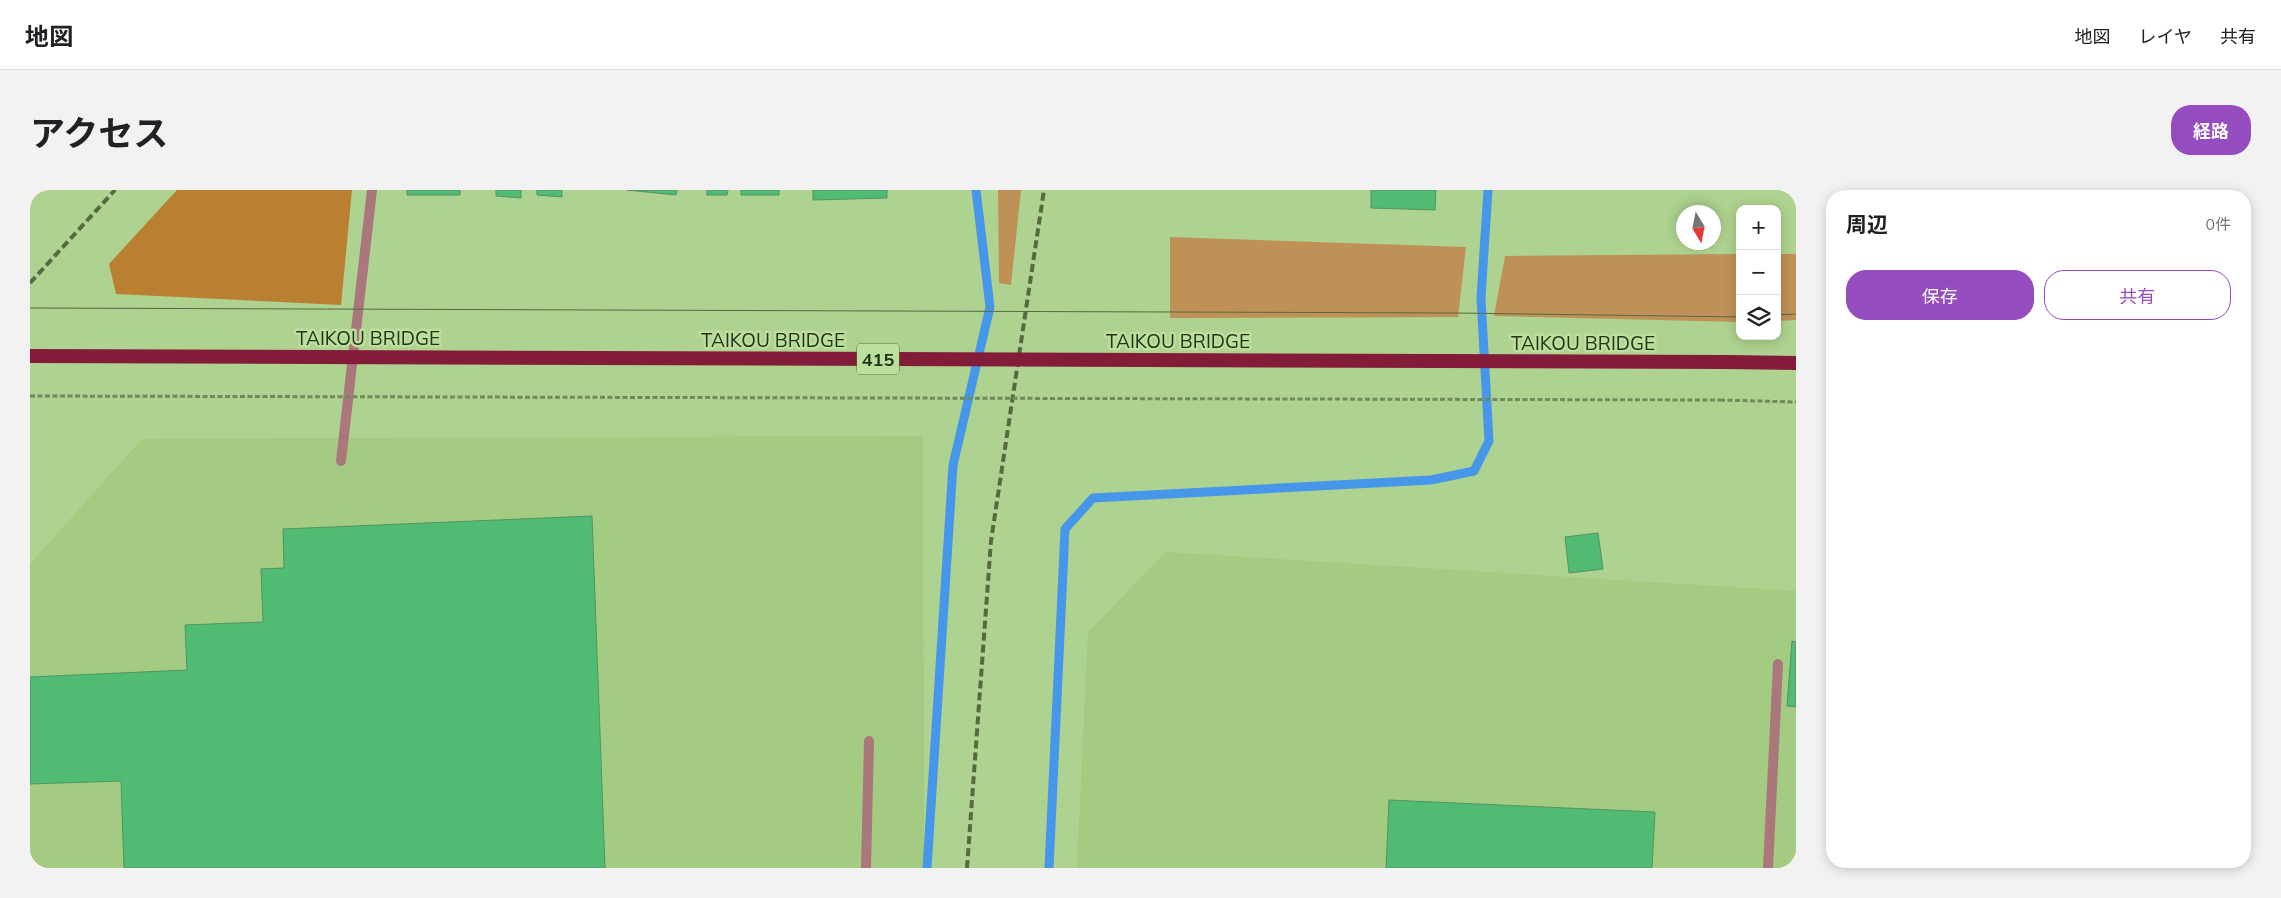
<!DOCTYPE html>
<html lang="ja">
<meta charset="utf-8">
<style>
body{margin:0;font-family:Mulish,"Noto Sans JP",sans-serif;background:#f2f2f2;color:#202124}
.controls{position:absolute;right:15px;top:15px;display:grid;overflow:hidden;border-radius:10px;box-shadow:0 2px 12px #0003}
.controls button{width:45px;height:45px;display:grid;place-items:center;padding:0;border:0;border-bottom:1px solid #e0e0e0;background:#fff;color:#202124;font:25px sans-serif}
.compass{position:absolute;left:1646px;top:15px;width:45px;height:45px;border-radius:50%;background:#fff;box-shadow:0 2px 12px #0003;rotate:170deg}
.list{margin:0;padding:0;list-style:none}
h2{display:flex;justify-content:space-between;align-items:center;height:65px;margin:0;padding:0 20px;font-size:21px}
h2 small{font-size:16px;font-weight:400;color:#757577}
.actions{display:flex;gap:10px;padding:15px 20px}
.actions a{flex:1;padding:11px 0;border:1px solid #954cbe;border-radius:20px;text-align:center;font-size:18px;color:#954cbe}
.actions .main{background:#954cbe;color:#fff}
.icon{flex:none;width:28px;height:28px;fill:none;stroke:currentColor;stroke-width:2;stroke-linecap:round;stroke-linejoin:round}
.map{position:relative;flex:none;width:1766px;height:678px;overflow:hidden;border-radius:20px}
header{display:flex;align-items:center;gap:30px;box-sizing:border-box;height:70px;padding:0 25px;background:#fff;border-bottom:1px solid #e0e0e0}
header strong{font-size:24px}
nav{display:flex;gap:28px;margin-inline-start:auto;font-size:18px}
.intro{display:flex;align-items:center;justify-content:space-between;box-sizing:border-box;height:120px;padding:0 30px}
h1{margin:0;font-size:35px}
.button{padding:12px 22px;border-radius:20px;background:#954cbe;color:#fff;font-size:18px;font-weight:700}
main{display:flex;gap:30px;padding:0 30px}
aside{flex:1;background:#fff;border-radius:20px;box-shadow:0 2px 12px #0003}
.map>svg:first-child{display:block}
.built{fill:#a3cb81}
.green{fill:#c09156}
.forest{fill:#b98032}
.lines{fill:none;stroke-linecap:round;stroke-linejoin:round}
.stream{stroke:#4697e9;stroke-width:9}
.building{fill:#50bb72;stroke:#539364}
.path{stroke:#708b5a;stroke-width:3;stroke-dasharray:5 2.5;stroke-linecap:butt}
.service{stroke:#aa777d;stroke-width:10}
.trunk{stroke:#831c38;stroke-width:14}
.tram{stroke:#556a41;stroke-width:1}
.rail{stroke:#556a41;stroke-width:4;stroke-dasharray:8 4;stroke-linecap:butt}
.path-bridge{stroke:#708b5a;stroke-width:3;stroke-dasharray:5 2.5;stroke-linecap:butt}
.trunk-bridge{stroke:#831c38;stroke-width:14}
.labels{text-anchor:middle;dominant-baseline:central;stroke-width:5;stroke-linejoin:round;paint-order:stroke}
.shield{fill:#bbdf9c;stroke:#526740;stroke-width:1}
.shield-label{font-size:18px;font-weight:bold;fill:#253318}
.street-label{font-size:19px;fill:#253318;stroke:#bbdf9c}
</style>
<header>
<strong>地図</strong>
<nav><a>地図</a><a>レイヤ</a><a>共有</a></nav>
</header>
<div class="intro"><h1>アクセス</h1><a class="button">経路</a></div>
<main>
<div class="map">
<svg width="1766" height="678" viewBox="0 0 1766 678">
<rect width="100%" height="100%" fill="#aed28f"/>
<path class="built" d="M893 246 894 678H0V374L112 249Z
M1136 362 1766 401V678H1047L1058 442Z"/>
<path class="green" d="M968 0H991L981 95 969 93Z
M1140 47 1436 57 1428 127 1140 128Z
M1710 64V132L1464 126 1475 66Z
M1747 64H1766V130L1747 131Z"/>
<path class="forest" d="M147 0H322L311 115 86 104 79 74Z"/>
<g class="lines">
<path class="stream" d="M897 678 923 275 960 117 946 0
M1019 678 1035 339 1063 308 1401 290 1444 281 1459 251 1451 108 1458 0"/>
</g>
<path class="building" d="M377 0H430V5H377Z
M466 0H491V8L466 6Z
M507 0H532V7L507 5Z
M597 0H647L646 5Z
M677 0H698L697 5H677Z
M711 0H749V5H711Z
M783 0H857V8L783 10Z
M1341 0H1406L1405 20 1341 18Z
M562 326 575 678H94L91 591 0 594V487L157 480 155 435 233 432 231 379 254 378 253 339Z
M1568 343 1573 379 1539 383 1535 347Z
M1762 451 1766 452V517L1757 516Z
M1359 610 1625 622 1622 678H1356Z"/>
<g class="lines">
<path class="path" d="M1690 210 1766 212"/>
<path class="service" d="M311 271 342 0
M836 678 839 551
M1738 678 1748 474"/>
<path class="trunk" d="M1696 172 1766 173"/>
<path class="tram" d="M0 118 1427 123 1710 127
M1747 125 1766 124"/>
<path class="rail" d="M0 93 85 0
M937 678 961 351 1014 0"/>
<path class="path-bridge" d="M0 206 1690 210"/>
<path class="trunk-bridge" d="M0 166 1696 172"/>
</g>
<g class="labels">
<rect class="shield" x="827" y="153.5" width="42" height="31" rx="4"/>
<g class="shield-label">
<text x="848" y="169">415</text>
</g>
<g class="street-label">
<text x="338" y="148">TAIKOU BRIDGE</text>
<text x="743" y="150">TAIKOU BRIDGE</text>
<text x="1148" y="151">TAIKOU BRIDGE</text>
<text x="1553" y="153">TAIKOU BRIDGE</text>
</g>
</g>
</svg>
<div class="controls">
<button>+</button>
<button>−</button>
<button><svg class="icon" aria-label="layers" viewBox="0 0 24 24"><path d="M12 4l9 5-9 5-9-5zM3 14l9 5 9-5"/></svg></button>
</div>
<svg class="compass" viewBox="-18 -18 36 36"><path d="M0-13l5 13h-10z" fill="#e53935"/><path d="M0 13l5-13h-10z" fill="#757577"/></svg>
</div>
<aside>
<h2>周辺<small>0件</small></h2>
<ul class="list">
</ul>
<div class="actions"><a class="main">保存</a><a>共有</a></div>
</aside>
</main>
